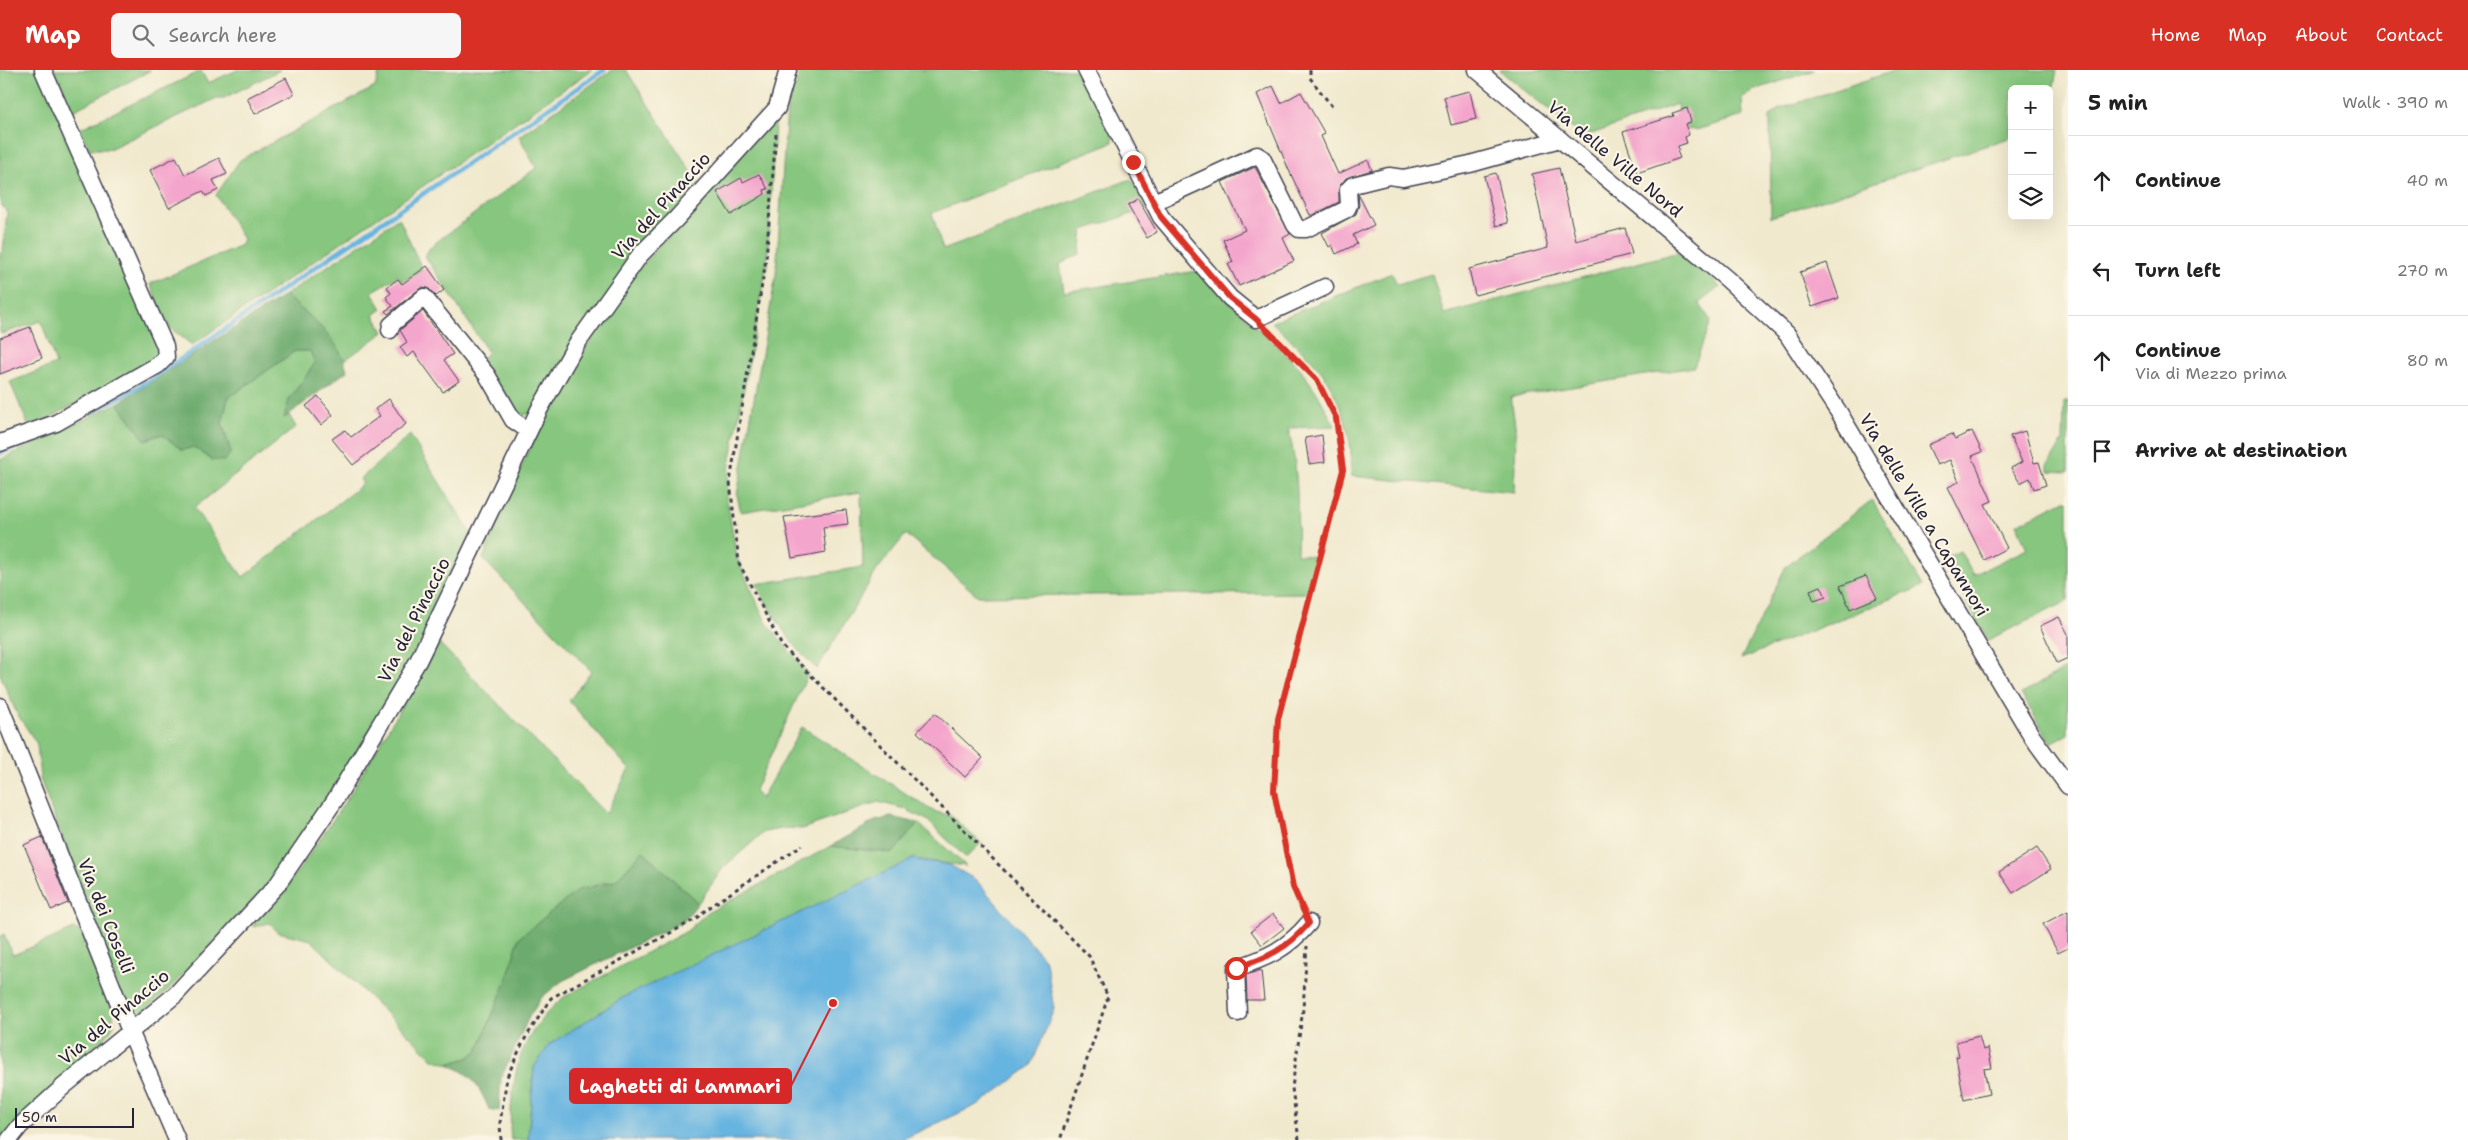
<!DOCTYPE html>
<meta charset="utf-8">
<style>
body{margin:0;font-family:"Shantell Sans",sans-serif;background:#f6f6f6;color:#222}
.controls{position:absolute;right:15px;top:15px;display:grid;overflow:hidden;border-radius:8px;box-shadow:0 5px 20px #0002}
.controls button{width:45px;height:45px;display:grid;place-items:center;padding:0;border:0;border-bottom:1px solid #e0e0e0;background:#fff;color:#222;font:25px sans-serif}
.scale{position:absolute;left:15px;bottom:12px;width:119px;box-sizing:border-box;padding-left:5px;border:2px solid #22223b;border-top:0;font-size:14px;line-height:18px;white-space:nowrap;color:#22223b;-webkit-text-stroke:4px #fcf5e5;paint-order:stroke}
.stop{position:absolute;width:15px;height:15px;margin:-11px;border:4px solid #d93025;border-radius:50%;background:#fff}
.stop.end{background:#d93025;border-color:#fff;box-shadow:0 1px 5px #0008}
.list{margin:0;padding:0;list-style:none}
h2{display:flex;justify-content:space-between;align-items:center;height:65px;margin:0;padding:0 20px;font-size:21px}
h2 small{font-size:16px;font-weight:400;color:#767676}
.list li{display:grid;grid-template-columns:32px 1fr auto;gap:15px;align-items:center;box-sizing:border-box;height:90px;padding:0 20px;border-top:1px solid #e0e0e0}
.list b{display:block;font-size:19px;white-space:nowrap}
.list p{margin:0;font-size:16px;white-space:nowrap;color:#767676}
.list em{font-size:16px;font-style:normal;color:#767676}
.icon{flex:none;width:28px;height:28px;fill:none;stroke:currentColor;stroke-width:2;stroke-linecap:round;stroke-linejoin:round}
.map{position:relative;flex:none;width:2068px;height:1070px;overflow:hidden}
header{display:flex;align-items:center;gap:30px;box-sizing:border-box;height:70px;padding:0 25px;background:#d93025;color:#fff}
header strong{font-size:24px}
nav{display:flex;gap:28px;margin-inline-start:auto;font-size:18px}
.search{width:350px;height:45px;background:#f6f6f6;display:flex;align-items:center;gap:12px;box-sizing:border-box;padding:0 18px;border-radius:8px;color:#767676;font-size:19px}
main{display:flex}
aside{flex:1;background:#fff}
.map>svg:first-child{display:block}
.green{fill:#86c67e;stroke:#54745c}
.forest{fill:#6cab6d;stroke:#476654}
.water{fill:#66b4e0;stroke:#446b8e}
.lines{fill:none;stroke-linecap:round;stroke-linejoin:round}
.stream{stroke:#66b4e0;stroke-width:5}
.building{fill:#f4a5cc}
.minor-casing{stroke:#414051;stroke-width:19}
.path{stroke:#414051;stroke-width:3;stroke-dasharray:4 4;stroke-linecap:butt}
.minor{stroke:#fff;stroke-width:16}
.route{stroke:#d93025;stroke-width:6}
.labels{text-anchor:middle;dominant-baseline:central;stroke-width:4.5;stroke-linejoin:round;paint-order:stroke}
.street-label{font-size:18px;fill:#22223b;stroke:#fcf5e5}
.leader{fill:none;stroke:#d62828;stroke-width:2}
.callout-dot{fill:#d62828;stroke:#fcf5e5;stroke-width:2}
.callout{fill:#d62828;stroke:#d62828;stroke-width:2}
.callout-label{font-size:19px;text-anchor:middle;font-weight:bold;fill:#fff}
</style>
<header>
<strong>Map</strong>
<div class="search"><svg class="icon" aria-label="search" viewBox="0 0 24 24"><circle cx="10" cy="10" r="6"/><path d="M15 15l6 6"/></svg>Search here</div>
<nav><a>Home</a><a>Map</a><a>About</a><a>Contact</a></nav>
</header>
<main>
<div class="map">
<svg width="2068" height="1070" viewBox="0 0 2068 1070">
<rect width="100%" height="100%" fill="#fcf5e5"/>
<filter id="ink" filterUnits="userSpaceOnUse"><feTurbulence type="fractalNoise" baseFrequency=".02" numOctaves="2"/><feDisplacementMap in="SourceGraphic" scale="10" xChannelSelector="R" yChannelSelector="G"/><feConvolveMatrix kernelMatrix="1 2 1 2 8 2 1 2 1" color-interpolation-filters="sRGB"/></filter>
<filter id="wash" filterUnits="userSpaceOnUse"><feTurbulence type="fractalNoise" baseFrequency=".0096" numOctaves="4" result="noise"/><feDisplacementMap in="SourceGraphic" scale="20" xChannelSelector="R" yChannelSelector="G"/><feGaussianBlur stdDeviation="1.12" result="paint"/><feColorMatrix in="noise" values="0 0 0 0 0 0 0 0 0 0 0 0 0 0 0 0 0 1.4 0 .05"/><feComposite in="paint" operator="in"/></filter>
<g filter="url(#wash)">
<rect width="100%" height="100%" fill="#f0e9cd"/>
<path class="green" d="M0 0H40L160 278 158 288 48 349 29 357 10 312 56 294 41 251 1 264 0 261V183L3 182 7 142 0 133Z
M54 0H151L71 42Z
M237 0H280L224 28H217L109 79H90L79 59 201 1 208 13Z
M378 0H592L192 275 169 257 150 214 241 175 243 169 216 125 240 90 375 17 379 4Z
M612 0H626L701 117 659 160 530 344 522 345 479 292 488 282 425 186 431 176 536 98 519 66Z
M801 0H1082L1113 64V72L932 143 943 180 1131 109 1147 139 1083 160 1080 184 1060 194 1064 222 1197 201 1300 298 1317 323 1335 356 1288 358C1299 400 1298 441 1297 484L1316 487 1307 523 978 526 906 464 877 500 817 599C791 575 772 545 756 514L863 497 861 422 741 442 737 425 776 205 787 37Z
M1499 0H1815L1754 20 1742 28 1743 46 1696 60 1681 59 1677 34 1583 67Z
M1896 0H2057L2049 42V19H2012V67L1771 147 1770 46 1779 39Z
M775 54 767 195 729 399 727 429 737 488 766 552 808 604 755 720 761 729 802 657 933 741 951 746 981 773 966 788 927 750 905 739 878 732 802 759 787 758 764 762 724 797 698 833 643 781 615 811 599 813 519 868 507 909 478 980 468 988 448 994 433 989 311 870 278 862 269 853 253 857 255 851 299 800 351 723 439 573 606 744 629 699 569 631 591 601 483 489 536 363 584 281 637 201 765 58Z
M399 148 422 199 402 212 398 206 372 222 382 239 374 245 384 262 345 290 327 263 285 225Z
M1683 181 1720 217 1699 233 1711 251 1694 297 1511 327 1516 363 1514 422 1351 406C1354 371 1343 334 1323 304 1311 286 1287 268 1272 252L1392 203 1397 214 1432 204 1444 244Z
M295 281H310L316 292 289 330 285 348 289 345 296 357 194 438 243 507 363 414 360 409 410 365 475 470 398 615 280 803 168 920 139 945 129 946 40 709 37 674 16 642 0 604V390L118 333 145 370 162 364 182 380 194 377 212 390 231 383 222 353 228 328Z
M2064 331H2068V402L2048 401V395L2063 371Z
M1872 430 1923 516 1741 589 1786 496Z
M2065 430H2068V531L1988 570 1943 489 1960 481 1973 505 2027 479 2017 454Z
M2068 597V664L2051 673 2021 624Z
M918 753 966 796 913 789 534 997 528 1070H511C508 1050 514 1001 522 982 531 961 546 941 564 927L687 861 707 843 831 776 893 783Z
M74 859 81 861 113 942 114 955 105 968 24 1045 3 1070H0V866L4 864 13 885Z"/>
<path class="forest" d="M285 225C308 246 341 269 347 301L284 348 289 330 315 293 310 281H295L228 328 222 353 231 383 224 391 212 390 194 377 182 380 162 364 145 370 118 333Z
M891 747 918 753 893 783 831 776 875 751Z
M643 781 698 833 684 851 562 911 542 927 529 947 501 1008 499 1041 489 1039C478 1015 473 1005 448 994L468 988 478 980 507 909 519 868 578 820 615 811Z"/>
<path class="water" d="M913 789 950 795 976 810 1046 891 1054 939 1031 996 981 1033 901 1070H528L534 997 550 974 624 927Z"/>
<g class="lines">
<path class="stream" d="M91 342 140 316 181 289 604 0
M0 383 34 369"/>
</g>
<g id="blocks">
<path class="building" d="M286 8 294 24 255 44 247 28Z
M1273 16 1281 33 1301 22 1325 64 1321 66 1338 104 1368 90 1372 100 1346 108 1339 117V132L1313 145H1310L1288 98 1257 24Z
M1470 21 1476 49 1451 55 1444 27Z
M1687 38 1691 52 1685 54 1689 65 1685 67 1687 73 1678 76 1679 80 1677 81 1680 88 1637 103 1623 62 1674 46 1673 43Z
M176 87 185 105 219 88 227 104 213 110 218 120 206 126 203 121 169 138 150 100Z
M1255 97 1290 164 1283 168 1294 191 1239 216 1228 194 1233 192 1223 170 1245 160 1222 112Z
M1559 98 1576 171 1625 158 1632 184 1475 225 1469 199 1548 178 1532 104Z
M1496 103 1508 153 1496 156 1484 106Z
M759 104 768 119 764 120 765 124 731 145 717 122 741 108 743 112Z
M1358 124 1374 155 1353 165 1357 174 1336 184 1332 175 1329 177 1322 163 1356 144 1359 135Z
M1138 129 1157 162 1147 168 1128 135Z
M1827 193 1839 228 1812 237 1800 202Z
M427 196 444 220 436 226 428 218 422 217 388 244 385 241 393 236 386 227 391 223 387 217 398 209 402 214Z
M423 241 453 284 444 290 459 311 443 322 414 282 407 287 400 277 407 272 400 260Z
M30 257 42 288 0 304V268Z
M318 326 333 345 321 355 306 336Z
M389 329 406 354 353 395 332 369 345 360 351 367 380 346 375 339Z
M1972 361 1982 382 1972 386 1992 431 1985 434 2007 478 1984 490 1948 417 1959 412 1950 390 1937 395 1928 375 1952 364 1955 369Z
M2025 361 2034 393 2039 392 2046 415 2034 419 2030 408 2020 413 2011 398 2022 392 2010 366Z
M1322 365 1325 392 1309 394 1305 368Z
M846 440 848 454 823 457 826 482 792 488 784 447Z
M1866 506 1877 528 1850 539 1840 516Z
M1821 516 1826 527 1814 531 1810 520Z
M2059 547 2068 564V588L2057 593 2040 556Z
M935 643 983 688 965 707 917 662Z
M42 767 68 833 51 840 24 775Z
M2037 778 2051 799 2013 823 1999 802Z
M2068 841V878L2058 883 2043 854Z
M1273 844 1284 858 1262 875 1251 861Z
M1261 900 1264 930H1247L1246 905Z
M1979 966 1983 980 1988 978 1992 998 1984 999 1989 1024 1964 1030 1956 987 1959 986 1956 972Z"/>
</g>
</g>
<g filter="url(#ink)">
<use href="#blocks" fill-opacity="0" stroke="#414051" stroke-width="1"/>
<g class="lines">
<g class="minor-casing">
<path id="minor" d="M1086 0 1161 147 1230 228 1256 249 1325 217
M1477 0 1727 209 1787 264 1840 344 2033 668 2068 716
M1154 132 1257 85 1262 88 1295 155 1299 159H1306L1347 139 1349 135 1348 120 1353 115 1389 106 1403 108 1470 94 1560 69
M390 260 391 255 424 227 487 305 513 350 529 361
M0 373 56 353 158 295 166 287 165 276 43 0
M0 636 130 961 177 1070
M1238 943 1236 898C1267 888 1287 879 1309 853
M9 1070 20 1056 64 1016 175 925 277 815 335 730 418 591 539 340 576 275 640 185 676 149 777 38 788 0"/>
</g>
<path class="path" d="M1310 0V8L1334 39
M776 64 766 189 730 412 739 493 782 576 1089 886 1108 927 1060 1070
M1268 260 1317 310 1336 348 1343 400 1278 649 1274 721 1293 817 1303 841
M501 1070 500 1053 507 1007 523 972 551 928 694 850 707 839 802 775
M1299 1070 1292 1018 1303 939 1307 876"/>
<use href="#minor" class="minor"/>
</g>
</g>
<g class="lines" filter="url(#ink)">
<path class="route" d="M1133 92 1161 147 1230 228 1256 249 1317 310 1336 348 1343 400 1278 649 1274 721 1293 817 1309 853C1287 879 1267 888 1236 898"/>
</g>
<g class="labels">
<g class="street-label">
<text transform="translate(1615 89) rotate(40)">Via delle Ville Nord</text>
<text transform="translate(661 136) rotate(-48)">Via del Pinaccio</text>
<text transform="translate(1924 445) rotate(59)">Via delle Ville a Capannori</text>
<text transform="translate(414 550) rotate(-63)">Via del Pinaccio</text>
<text transform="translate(106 846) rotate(68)">Via dei Coselli</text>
<text transform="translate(114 947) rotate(-40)">Via del Pinaccio</text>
</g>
</g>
<path class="leader" d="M833 933L791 1016"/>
<circle class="callout-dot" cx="833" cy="933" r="5"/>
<rect class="callout" x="570" y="999" width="221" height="34" rx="5"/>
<g class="callout-label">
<text x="680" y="1023">Laghetti di Lammari</text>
</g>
</svg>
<div class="controls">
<button>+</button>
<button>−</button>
<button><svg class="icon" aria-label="layers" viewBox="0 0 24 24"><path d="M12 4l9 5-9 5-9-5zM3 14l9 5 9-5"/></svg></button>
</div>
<div class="scale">50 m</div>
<div class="stop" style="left:1236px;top:898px"></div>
<div class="stop end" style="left:1133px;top:92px"></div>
</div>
<aside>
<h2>5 min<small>Walk · 390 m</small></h2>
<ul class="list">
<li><svg class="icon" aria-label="ahead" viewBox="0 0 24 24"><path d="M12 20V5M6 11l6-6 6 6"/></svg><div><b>Continue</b></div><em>40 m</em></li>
<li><svg class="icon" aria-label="left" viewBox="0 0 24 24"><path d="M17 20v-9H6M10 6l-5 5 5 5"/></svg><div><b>Turn left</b></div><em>270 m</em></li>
<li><svg class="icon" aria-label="ahead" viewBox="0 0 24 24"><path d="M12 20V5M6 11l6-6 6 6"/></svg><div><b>Continue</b><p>Via di Mezzo prima</p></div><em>80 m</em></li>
<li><svg class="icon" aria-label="arrive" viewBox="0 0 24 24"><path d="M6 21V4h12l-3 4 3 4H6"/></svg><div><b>Arrive at destination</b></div></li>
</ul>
</aside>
</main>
